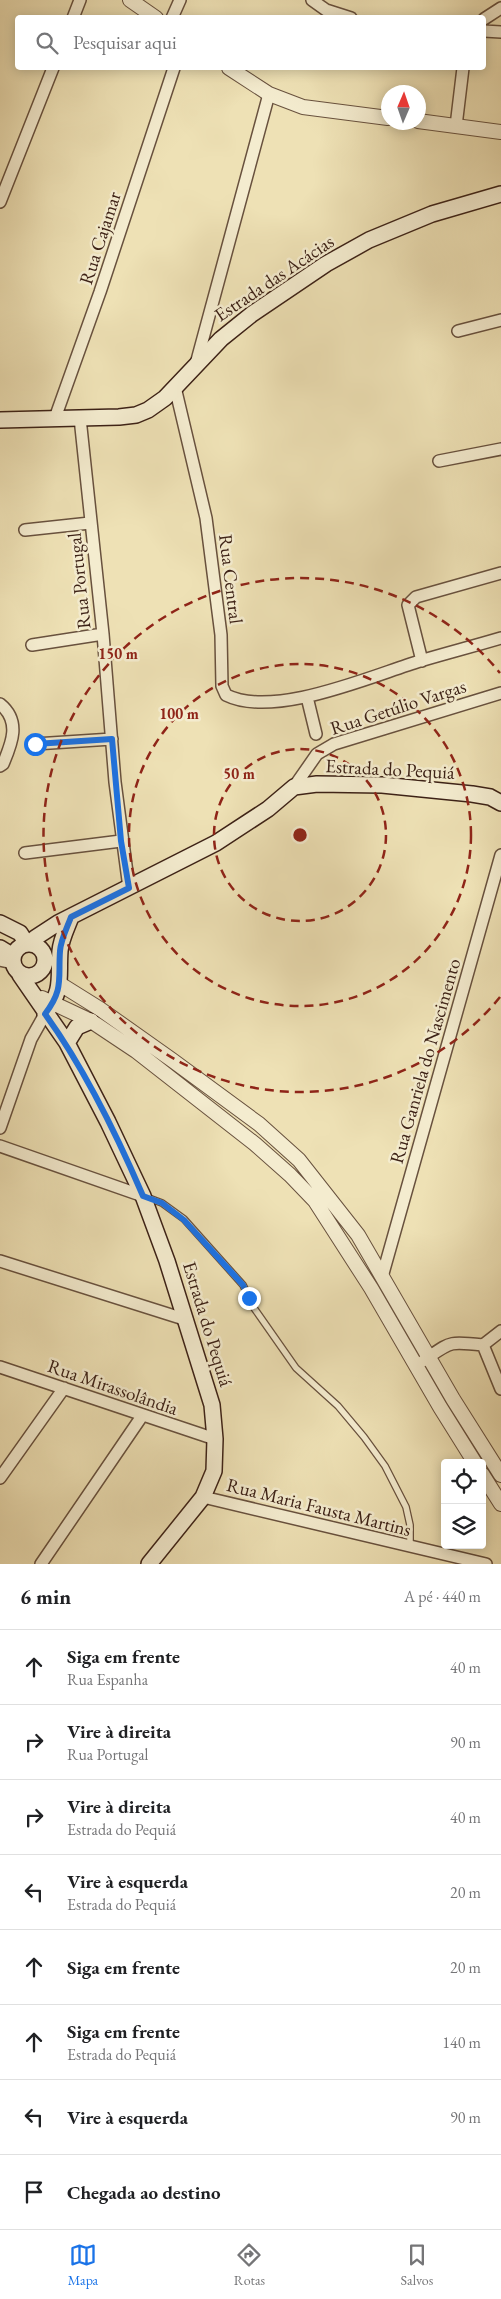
<!DOCTYPE html>
<html lang="pt">
<meta charset="utf-8">
<style>
body{margin:0;font-family:"EB Garamond",serif;background:#f6f6f6;color:#202124}
.controls{position:absolute;right:15px;bottom:15px;display:grid;overflow:hidden;border-radius:5px;box-shadow:0 2px 12px #0003}
.controls button{width:45px;height:45px;display:grid;place-items:center;padding:0;border:0;border-bottom:1px solid #e0e0e0;background:#fff;color:#202124;font:25px sans-serif}
.compass{position:absolute;left:381px;top:85px;width:45px;height:45px;border-radius:50%;background:#fff;box-shadow:0 2px 12px #0003;rotate:2deg}
.stop{position:absolute;width:15px;height:15px;margin:-11px;border:4px solid #1a73e8;border-radius:50%;background:#fff}
.stop.end{background:#1a73e8;border-color:#fff;box-shadow:0 1px 5px #0008}
.list{margin:0;padding:0;list-style:none}
h2{display:flex;justify-content:space-between;align-items:center;height:65px;margin:0;padding:0 20px;font-size:21px}
h2 small{font-size:16px;font-weight:400;color:#757577}
.list li{display:grid;grid-template-columns:32px 1fr auto;gap:15px;align-items:center;box-sizing:border-box;height:75px;padding:0 20px;border-top:1px solid #e0e0e0}
.list b{display:block;font-size:19px;white-space:nowrap}
.list p{margin:0;font-size:16px;white-space:nowrap;color:#757577}
.list em{font-size:16px;font-style:normal;color:#757577}
.icon{flex:none;width:28px;height:28px;fill:none;stroke:currentColor;stroke-width:2;stroke-linecap:round;stroke-linejoin:round}
.map{position:relative;flex:none;width:501px;height:1564px;overflow:hidden}
.search{position:absolute;background:#fff;box-shadow:0 2px 12px #0003;left:15px;right:15px;top:15px;height:55px;display:flex;align-items:center;gap:12px;box-sizing:border-box;padding:0 18px;border-radius:5px;color:#757577;font-size:19px}
.sheet{height:665px;background:#fff}
nav{display:flex;justify-content:space-around;align-items:center;box-sizing:border-box;height:70px;border-top:1px solid #e0e0e0;background:#fff;font-size:14px;color:#757577}
nav a{display:grid;justify-items:center;gap:2px}
nav .on{color:#1a73e8}
.map>svg:first-child{display:block}
.lines{fill:none;stroke-linecap:round;stroke-linejoin:round}
.service-casing{stroke:#68513e;stroke-width:8}
.minor-casing{stroke:#68513e;stroke-width:14}
.tertiary-casing{stroke:#68513e;stroke-width:16}
.secondary-casing{stroke:#3c2116;stroke-width:18}
.service{stroke:#f4eccf;stroke-width:5.5}
.minor{stroke:#f4eccf;stroke-width:11}
.tertiary{stroke:#f4eccf;stroke-width:14}
.secondary{stroke:#f4eccf;stroke-width:15}
.route{stroke:#1a73e8;stroke-width:6}
.ring{fill:none;stroke:#8f2418;stroke-width:2.5;stroke-dasharray:9 6}
.labels{text-anchor:middle;dominant-baseline:central;stroke-width:5;stroke-linejoin:round;paint-order:stroke}
.street-label{font-size:19px;fill:#3c2116;stroke:#f4eccf}
.centre{fill:#8f2418;stroke:#f4eccf;stroke-width:2.5}
.ring-label{font-size:15px;text-anchor:middle;font-weight:bold;fill:#8f2418;stroke:#f4eccf;stroke-width:5;stroke-linejoin:round;paint-order:stroke}
</style>
<div class="map">
<svg width="501" height="1564" viewBox="0 0 501 1564">
<rect width="100%" height="100%" fill="#eee1b5"/>
<filter id="stains"><feTurbulence type="fractalNoise" baseFrequency=".004" numOctaves="4"/><feColorMatrix values="0 0 0 0 .2 0 0 0 0 .09 0 0 0 0 .02 0 0 0 .5 -.17"/></filter>
<radialGradient id="worn" r=".72"><stop offset=".6" stop-color="#630" stop-opacity="0"/><stop offset="1" stop-color="#630" stop-opacity=".3"/></radialGradient>
<g class="lines">
<g class="service-casing">
<path id="service" d="M146 1197 162 1203 184 1219 243 1285 254 1308 296 1368 338 1406 364 1437 385 1466 406 1507 410 1525V1547"/>
</g>
<g class="minor-casing">
<path id="minor" d="M312 0 326 10 351 18
M73 18 80 0
M172 18 180 0
M484 19 501 8
M484 31 501 32
M456 126 463 68
M0 202 53 68
M458 331 501 320
M196 364 269 94
M175 387 206 518 221 635 222 686 226 695C274 719 371 676 420 661 447 653 474 646 501 638
M55 418 100 292 174 68
M80 418 103 634 115 782 129 888
M439 461 501 449
M25 530 90 523
M32 645 103 634
M422 661 408 605 416 597 501 573
M307 697 316 734
M0 704C21 721 12 743 3 764L0 766
M35 744 112 739
M294 787 317 754 334 744 501 693
M25 853 121 841
M0 960 13 963
M0 1128 31 1039 45 1014
M0 1146 143 1196
M0 1261 187 1320
M382 1277 501 855
M483 1345 501 1389
M483 1345 501 1331
M423 1361C451 1342 447 1341 483 1345
M0 1367 215 1439
M0 1478 64 1388
M203 1497 486 1564
M41 1564 142 1416"/>
</g>
<g class="tertiary-casing">
<path id="tertiary" d="M130 0 156 18
M229 68 269 94 303 107 388 118
M418 121 501 132
M60 984 100 1009 172 1060 259 1124 299 1160 358 1235 453 1399 501 1475
M42 998 91 1021 136 1051 255 1144 290 1175 315 1201 371 1288 440 1407 475 1463
M482 1474 501 1504"/>
</g>
<g class="secondary-casing">
<path id="secondary" d="M0 420 119 417 136 415 148 410 165 398 221 339 252 314 326 264 369 240 432 214 501 194
M0 923 20 933 27 944
M13 960a16 16 0 1 1 32 0a16 16 0 1 1-32 0Z
M31 944 35 938 58 923 216 843 268 809 294 787 317 784 382 785 472 794 490 797 501 803
M0 948 13 956
M20 975 67 1043 108 1122 143 1196 167 1261 212 1405 215 1439 214 1471 203 1497 149 1564
M45 1014C64 989 58 979 60 951 61 939 67 928 71 917
M67 1043 77 1027 91 1021"/>
</g>
<use href="#service" class="service"/>
<use href="#minor" class="minor"/>
<use href="#tertiary" class="tertiary"/>
<use href="#secondary" class="secondary"/>
</g>
<g class="lines">
<path class="route" d="M35 744 112 739 121 841 129 888 71 917C67 928 61 939 60 951 58 979 64 989 45 1014 85 1069 116 1133 143 1196L162 1203 184 1220 243 1285 249 1298"/>
</g>
<g class="ring">
<circle cx="300" cy="835" r="86"/>
<circle cx="300" cy="835" r="171"/>
<path d="M500 997A257 257 0 1 1 500 673"/>
</g>
<g class="labels">
<g class="street-label">
<text transform="translate(100 238) rotate(-72)">Rua Cajamar</text>
<text transform="translate(274 278) rotate(-34)">Estrada das Acácias</text>
<text transform="translate(231 579) rotate(83)">Rua Central</text>
<text transform="translate(79 581) rotate(-96)">Rua Portugal</text>
<text transform="translate(398 707) rotate(-18)">Rua Getúlio Vargas</text>
<text transform="translate(390 769) rotate(3)">Estrada do Pequiá</text>
<text transform="translate(425 1061) rotate(-74)">Rua Ganriela do Nascimento</text>
<text transform="translate(208 1324) rotate(73)">Estrada do Pequiá</text>
<text transform="translate(113 1387) rotate(19)">Rua Mirassolândia</text>
<text transform="translate(319 1507) rotate(14)">Rua Maria Fausta Martins</text>
</g>
</g>
<circle cx="300" cy="835" r="8" class="centre"/>
<g class="ring-label">
<text x="118" y="659">150 m</text>
<text x="179" y="719">100 m</text>
<text x="239" y="779">50 m</text>
</g>
<rect width="100%" height="100%" filter="url(#stains)"/>
<rect width="100%" height="100%" fill="url(#worn)"/>
</svg>
<div class="controls">
<button><svg class="icon" aria-label="locate" viewBox="0 0 24 24"><circle cx="12" cy="12" r="6"/><path d="M12 2v4M12 18v4M2 12h4M18 12h4"/></svg></button>
<button><svg class="icon" aria-label="layers" viewBox="0 0 24 24"><path d="M12 4l9 5-9 5-9-5zM3 14l9 5 9-5"/></svg></button>
</div>
<svg class="compass" viewBox="-18 -18 36 36"><path d="M0-13l5 13h-10z" fill="#e53935"/><path d="M0 13l5-13h-10z" fill="#757577"/></svg>
<div class="stop" style="left:35px;top:744px"></div>
<div class="stop end" style="left:249px;top:1298px"></div>
<div class="search"><svg class="icon" aria-label="search" viewBox="0 0 24 24"><circle cx="10" cy="10" r="6"/><path d="M15 15l6 6"/></svg>Pesquisar aqui</div>
</div>
<section class="sheet">
<h2>6 min<small>A pé · 440 m</small></h2>
<ul class="list">
<li><svg class="icon" aria-label="ahead" viewBox="0 0 24 24"><path d="M12 20V5M6 11l6-6 6 6"/></svg><div><b>Siga em frente</b><p>Rua Espanha</p></div><em>40 m</em></li>
<li><svg class="icon" aria-label="right" viewBox="0 0 24 24"><path d="M7 20v-9h11M14 6l5 5-5 5"/></svg><div><b>Vire à direita</b><p>Rua Portugal</p></div><em>90 m</em></li>
<li><svg class="icon" aria-label="right" viewBox="0 0 24 24"><path d="M7 20v-9h11M14 6l5 5-5 5"/></svg><div><b>Vire à direita</b><p>Estrada do Pequiá</p></div><em>40 m</em></li>
<li><svg class="icon" aria-label="left" viewBox="0 0 24 24"><path d="M17 20v-9H6M10 6l-5 5 5 5"/></svg><div><b>Vire à esquerda</b><p>Estrada do Pequiá</p></div><em>20 m</em></li>
<li><svg class="icon" aria-label="ahead" viewBox="0 0 24 24"><path d="M12 20V5M6 11l6-6 6 6"/></svg><div><b>Siga em frente</b></div><em>20 m</em></li>
<li><svg class="icon" aria-label="ahead" viewBox="0 0 24 24"><path d="M12 20V5M6 11l6-6 6 6"/></svg><div><b>Siga em frente</b><p>Estrada do Pequiá</p></div><em>140 m</em></li>
<li><svg class="icon" aria-label="left" viewBox="0 0 24 24"><path d="M17 20v-9H6M10 6l-5 5 5 5"/></svg><div><b>Vire à esquerda</b></div><em>90 m</em></li>
<li><svg class="icon" aria-label="arrive" viewBox="0 0 24 24"><path d="M6 21V4h12l-3 4 3 4H6"/></svg><div><b>Chegada ao destino</b></div></li>
</ul>
</section>
<nav>
<a class="on"><svg class="icon" aria-label="map" viewBox="0 0 24 24"><path d="M3 6l6-2 6 2 6-2v14l-6 2-6-2-6 2zM9 4v14M15 6v14"/></svg>Mapa</a>
<a><svg class="icon" aria-label="directions" viewBox="0 0 24 24"><path d="M12 3l9 9-9 9-9-9zM9 14v-3h6M13 9l2 2-2 2"/></svg>Rotas</a>
<a><svg class="icon" aria-label="saved" viewBox="0 0 24 24"><path d="M7 4h10v16l-5-4-5 4z"/></svg>Salvos</a>
</nav>
